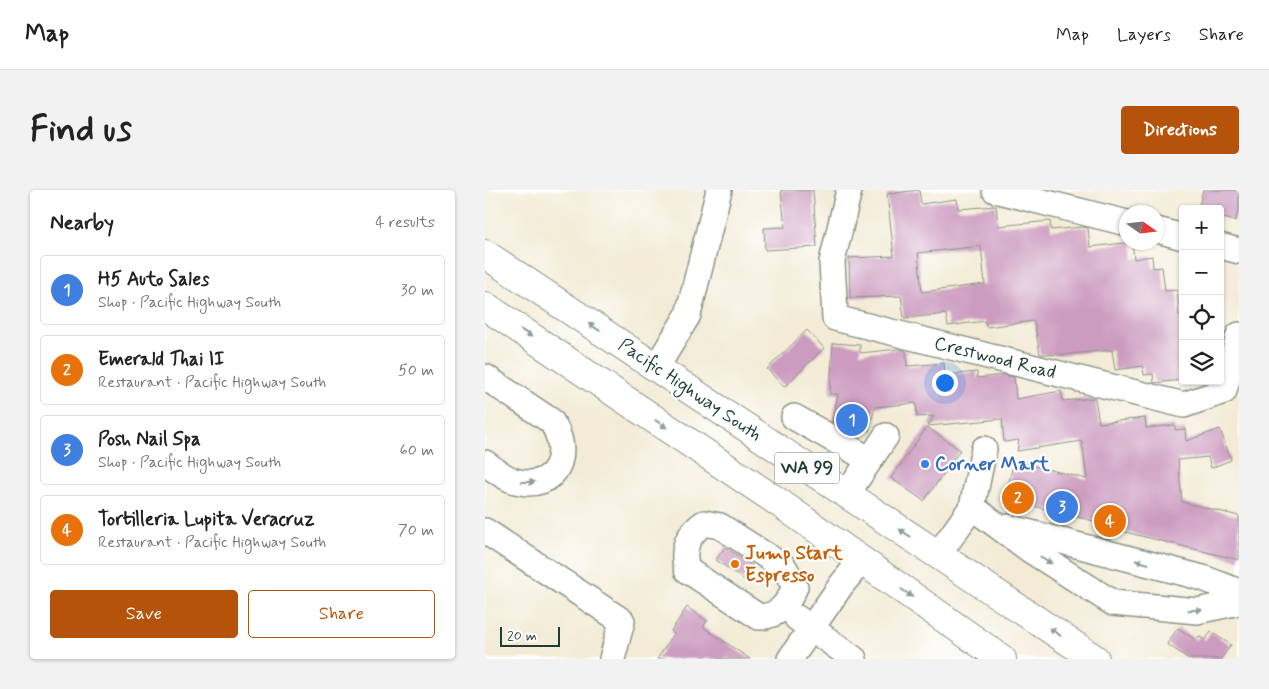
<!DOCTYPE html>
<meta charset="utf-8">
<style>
body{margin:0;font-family:Mynerve,sans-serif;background:#f2f2f2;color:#222}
.controls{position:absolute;right:15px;top:15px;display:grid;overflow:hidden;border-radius:5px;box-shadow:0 1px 4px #0004}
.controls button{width:45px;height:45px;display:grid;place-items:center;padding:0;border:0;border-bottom:1px solid #e0e0e0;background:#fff;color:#222;font:25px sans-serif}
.compass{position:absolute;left:634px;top:15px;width:45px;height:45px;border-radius:50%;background:#fff;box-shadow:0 1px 4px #0004;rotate:104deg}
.scale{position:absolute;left:15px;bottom:12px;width:60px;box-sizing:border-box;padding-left:5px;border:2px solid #1f3d34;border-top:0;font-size:14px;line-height:18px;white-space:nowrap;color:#1f3d34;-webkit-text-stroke:4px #fff;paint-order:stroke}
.you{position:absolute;left:459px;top:192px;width:18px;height:18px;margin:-12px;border:4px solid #fff;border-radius:50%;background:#1a73e8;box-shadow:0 0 0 8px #1a73e833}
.badge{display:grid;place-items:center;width:32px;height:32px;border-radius:50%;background:#b45309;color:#fff;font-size:16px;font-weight:700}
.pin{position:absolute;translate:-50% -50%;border:2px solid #fff;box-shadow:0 1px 5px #0006}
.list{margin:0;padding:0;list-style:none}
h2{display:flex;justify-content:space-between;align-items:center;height:65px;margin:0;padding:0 20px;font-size:21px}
h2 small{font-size:16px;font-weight:400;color:#767676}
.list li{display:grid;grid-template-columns:32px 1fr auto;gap:15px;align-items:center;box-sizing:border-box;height:70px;margin:0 10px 10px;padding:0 10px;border:1px solid #e0e0e0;border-radius:5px}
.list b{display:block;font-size:19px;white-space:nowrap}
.list p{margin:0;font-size:16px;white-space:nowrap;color:#767676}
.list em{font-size:16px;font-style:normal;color:#767676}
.actions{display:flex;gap:10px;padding:15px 20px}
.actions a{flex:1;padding:11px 0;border:1px solid #b45309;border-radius:5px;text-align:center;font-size:18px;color:#b45309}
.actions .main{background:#b45309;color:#fff}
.icon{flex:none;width:28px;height:28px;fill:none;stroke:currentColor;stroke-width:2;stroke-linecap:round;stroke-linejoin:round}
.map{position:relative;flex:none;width:754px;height:469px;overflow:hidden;border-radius:5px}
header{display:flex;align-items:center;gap:30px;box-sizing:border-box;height:70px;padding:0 25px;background:#fff;border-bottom:1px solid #e0e0e0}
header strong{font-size:24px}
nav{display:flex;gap:28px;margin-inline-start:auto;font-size:18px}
.intro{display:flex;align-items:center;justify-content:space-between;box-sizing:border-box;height:120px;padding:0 30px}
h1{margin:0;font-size:35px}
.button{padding:12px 22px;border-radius:5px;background:#b45309;color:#fff;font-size:18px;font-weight:700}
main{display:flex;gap:30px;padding:0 30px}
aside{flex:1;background:#fff;border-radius:5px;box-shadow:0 1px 4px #0004}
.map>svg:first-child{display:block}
.building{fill:#cc9cc0;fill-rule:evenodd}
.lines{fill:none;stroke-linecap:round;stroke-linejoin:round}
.minor-casing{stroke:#899485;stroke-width:28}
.major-casing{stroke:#899485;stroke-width:30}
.minor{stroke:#fff;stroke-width:25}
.major{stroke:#fff;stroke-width:28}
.oneway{fill:#8f9e9a}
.shop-dot{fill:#3f7fe0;stroke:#fff;stroke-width:2}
.food-dot{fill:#e8710a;stroke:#fff;stroke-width:2}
.labels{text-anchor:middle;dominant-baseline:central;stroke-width:4.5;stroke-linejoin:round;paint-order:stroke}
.shield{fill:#fff;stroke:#627771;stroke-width:1}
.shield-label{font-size:18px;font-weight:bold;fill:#1f3d34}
.street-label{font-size:19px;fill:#1f3d34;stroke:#fff}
.shop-label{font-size:19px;font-weight:bold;fill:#366cbe;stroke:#fff;text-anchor:start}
.food-label{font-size:19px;font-weight:bold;fill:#c56008;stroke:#fff;text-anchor:start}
</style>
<header>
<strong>Map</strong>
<nav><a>Map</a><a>Layers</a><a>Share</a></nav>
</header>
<div class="intro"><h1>Find us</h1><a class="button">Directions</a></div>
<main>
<aside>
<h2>Nearby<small>4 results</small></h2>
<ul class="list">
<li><span class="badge" style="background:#3f7fe0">1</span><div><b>H5 Auto Sales</b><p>Shop · Pacific Highway South</p></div><em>30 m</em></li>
<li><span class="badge" style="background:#e8710a">2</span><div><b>Emerald Thai II</b><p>Restaurant · Pacific Highway South</p></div><em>50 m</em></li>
<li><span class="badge" style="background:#3f7fe0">3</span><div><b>Posh Nail Spa</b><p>Shop · Pacific Highway South</p></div><em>60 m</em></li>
<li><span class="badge" style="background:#e8710a">4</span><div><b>Tortilleria Lupita Veracruz</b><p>Restaurant · Pacific Highway South</p></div><em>70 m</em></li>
</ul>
<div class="actions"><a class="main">Save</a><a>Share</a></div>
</aside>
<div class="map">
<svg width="754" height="469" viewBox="0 0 754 469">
<rect width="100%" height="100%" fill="#fff"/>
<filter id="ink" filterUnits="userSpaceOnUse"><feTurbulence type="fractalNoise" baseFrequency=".02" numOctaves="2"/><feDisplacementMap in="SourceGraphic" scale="10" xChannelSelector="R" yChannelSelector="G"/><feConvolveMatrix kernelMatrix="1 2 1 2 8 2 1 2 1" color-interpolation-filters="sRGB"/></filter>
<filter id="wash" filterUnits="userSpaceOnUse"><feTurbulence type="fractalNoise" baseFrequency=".0096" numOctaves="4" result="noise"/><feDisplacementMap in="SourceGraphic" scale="20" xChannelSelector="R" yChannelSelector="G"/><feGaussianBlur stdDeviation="1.12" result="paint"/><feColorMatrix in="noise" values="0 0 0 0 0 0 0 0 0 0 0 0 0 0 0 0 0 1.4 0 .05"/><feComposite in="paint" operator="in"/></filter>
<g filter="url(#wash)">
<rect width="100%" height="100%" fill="#f3ebd6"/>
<g id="blocks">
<path class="building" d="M296 0H328L332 57 280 60 279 38 300 37Z
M434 0 436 14 472 9 473 19 511 16 513 36 565 31 566 40 597 37 603 38 605 57 647 52 649 69 667 66 668 78 677 77 680 101 692 100 694 125H698V190L669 193 668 184 659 185 658 176 630 180 627 160 575 165 555 164 549 131 501 137 500 131 463 136 461 124 419 128 416 106 365 108 364 68 409 66 402 4ZM496 56 500 94 437 102 433 63Z
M718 0H754V18L750 31 735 27V19H713Z
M322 140 339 158 299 197 282 179Z
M348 153 375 155V163L414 159 421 161 422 176 459 173 460 185 492 182V188L519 185 529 187 531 209 576 201 578 211 610 208 614 233 660 228 661 238 690 235V240L700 239 701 251 735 239 746 270 726 278 723 267 693 270 697 312 754 326V370L636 341 637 338 520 309 529 271 602 289 597 251 532 261 534 250 519 252 517 229 443 236 449 226 432 227 431 213 390 217 384 241 347 232 353 204H345Z
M442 237 475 260 439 311 406 288Z
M240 357 269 377 260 390 231 370Z
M202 417 222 431 218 437 265 469H172L189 444 186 441Z
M693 438 711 450 714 446 720 450 726 442 746 455 736 469H704L682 454Z"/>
</g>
</g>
<g filter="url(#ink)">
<use href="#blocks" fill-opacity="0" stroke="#899485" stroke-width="1"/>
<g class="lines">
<g class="minor-casing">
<path id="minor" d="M364 0 347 72 350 128 699 215 739 201 754 145
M510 0 642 33
M672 40 698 47
M735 56 754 61
M171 178 203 125 234 0
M0 187 66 231C88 263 72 302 30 291 19 288 9 279 0 273
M309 227 385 270
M362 304 401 246
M487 317 545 360 628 413 712 421 754 412
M219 333 235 336 299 377 310 397C302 415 294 426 274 427L202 380C196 359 202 345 219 333Z
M523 337 718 388 754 402
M0 341 137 431 127 469
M453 365 487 317 499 259
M312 428 369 469
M305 469 357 394 376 371"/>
</g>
<g class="major-casing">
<path id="major" d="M0 64 610 469
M0 116 296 314 517 469"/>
</g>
<use href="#minor" class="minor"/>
<use href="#major" class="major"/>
</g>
<defs><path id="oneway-solid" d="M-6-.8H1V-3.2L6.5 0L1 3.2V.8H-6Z" transform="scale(1.25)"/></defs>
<g class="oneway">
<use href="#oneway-solid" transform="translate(109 137) rotate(-146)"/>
<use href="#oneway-solid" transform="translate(41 143) rotate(34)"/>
<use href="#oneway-solid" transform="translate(176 234) rotate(34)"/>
<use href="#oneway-solid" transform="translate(43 292)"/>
<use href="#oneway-solid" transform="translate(420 343) rotate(-146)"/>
<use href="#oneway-solid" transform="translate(561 370) rotate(32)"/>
<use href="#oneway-solid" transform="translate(657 372) rotate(-165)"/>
<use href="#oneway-solid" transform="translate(422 403) rotate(35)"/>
<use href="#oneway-solid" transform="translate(710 420) rotate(-1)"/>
<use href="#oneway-solid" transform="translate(570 442) rotate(-146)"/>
</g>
</g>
<circle class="shop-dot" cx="440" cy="274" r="5"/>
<circle class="food-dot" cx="250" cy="374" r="5"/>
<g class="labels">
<rect class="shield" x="289.5" y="262.5" width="65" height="31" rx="4"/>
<g class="shield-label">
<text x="322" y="278">WA 99</text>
</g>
<g class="street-label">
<text transform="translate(510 168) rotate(14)">Crestwood Road</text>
<text transform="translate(205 200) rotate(34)">Pacific Highway South</text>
</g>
<g class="shop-label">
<text x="450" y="274">Corner Mart</text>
</g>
<g class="food-label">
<text x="260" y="363">Jump Start<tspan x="260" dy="22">Espresso</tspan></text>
</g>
</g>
</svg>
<div class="controls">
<button>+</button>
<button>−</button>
<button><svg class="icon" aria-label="locate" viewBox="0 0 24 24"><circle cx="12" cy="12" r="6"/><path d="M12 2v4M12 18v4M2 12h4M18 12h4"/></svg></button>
<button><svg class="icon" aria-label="layers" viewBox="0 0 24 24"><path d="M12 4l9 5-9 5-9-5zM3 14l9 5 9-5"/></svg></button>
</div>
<svg class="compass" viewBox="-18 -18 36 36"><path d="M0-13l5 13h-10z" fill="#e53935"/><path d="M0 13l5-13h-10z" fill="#767676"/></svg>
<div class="scale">20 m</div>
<div class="you"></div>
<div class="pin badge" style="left:367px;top:230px;background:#3f7fe0">1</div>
<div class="pin badge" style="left:533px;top:308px;background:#e8710a">2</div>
<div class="pin badge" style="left:577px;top:317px;background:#3f7fe0">3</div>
<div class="pin badge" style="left:625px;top:331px;background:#e8710a">4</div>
</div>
</main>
